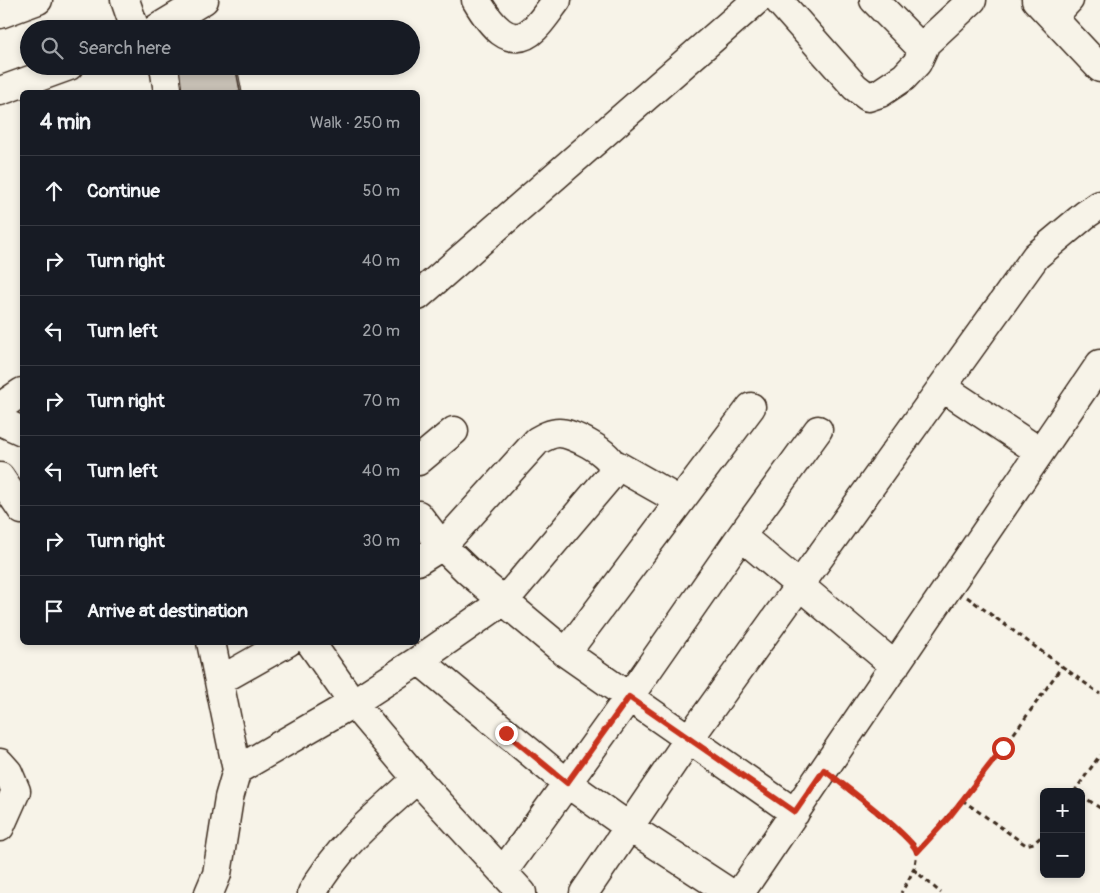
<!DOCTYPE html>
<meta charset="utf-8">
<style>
body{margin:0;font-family:Pangolin,sans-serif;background:#20242c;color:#f1f3f6}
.controls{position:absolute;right:15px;bottom:15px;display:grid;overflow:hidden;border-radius:8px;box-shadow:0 2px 8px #0003}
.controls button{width:45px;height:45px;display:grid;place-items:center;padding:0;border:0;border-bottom:1px solid #363941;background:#171b24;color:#f1f3f6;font:25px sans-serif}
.stop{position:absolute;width:15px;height:15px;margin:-11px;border:4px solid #c8321e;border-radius:50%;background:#fff}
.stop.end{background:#c8321e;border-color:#fff;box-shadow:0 1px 5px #0008}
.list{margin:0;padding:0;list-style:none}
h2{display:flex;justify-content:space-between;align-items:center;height:65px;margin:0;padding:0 20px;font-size:21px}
h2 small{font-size:16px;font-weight:400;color:#9ea1a6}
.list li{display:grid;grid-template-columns:32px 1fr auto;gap:15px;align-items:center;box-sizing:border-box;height:70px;padding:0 20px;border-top:1px solid #363941}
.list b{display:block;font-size:19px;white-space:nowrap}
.list em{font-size:16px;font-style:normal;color:#9ea1a6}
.icon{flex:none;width:28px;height:28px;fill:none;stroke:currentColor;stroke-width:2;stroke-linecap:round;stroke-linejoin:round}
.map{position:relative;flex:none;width:1100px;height:893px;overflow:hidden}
.search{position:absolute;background:#171b24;box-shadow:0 2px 8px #0003;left:20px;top:20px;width:400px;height:55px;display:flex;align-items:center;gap:12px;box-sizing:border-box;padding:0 18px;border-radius:28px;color:#9ea1a6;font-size:19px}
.panel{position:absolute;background:#171b24;box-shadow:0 2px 8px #0003;left:20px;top:90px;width:400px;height:555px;border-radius:8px}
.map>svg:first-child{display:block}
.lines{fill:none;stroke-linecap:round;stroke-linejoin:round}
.minor-casing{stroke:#3b2a1e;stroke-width:31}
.path{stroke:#3b2a1e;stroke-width:3;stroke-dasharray:5 4;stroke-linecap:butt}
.minor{stroke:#f7f3e8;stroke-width:28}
.shaded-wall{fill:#8c877f;stroke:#3b2a1e}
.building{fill:#c8c1b6;stroke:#3b2a1e}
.route{stroke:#c8321e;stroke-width:6}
</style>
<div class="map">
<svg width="1100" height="893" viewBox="0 0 1100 893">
<rect width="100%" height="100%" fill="#f7f3e8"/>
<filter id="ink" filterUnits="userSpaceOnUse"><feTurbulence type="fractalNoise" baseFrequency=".02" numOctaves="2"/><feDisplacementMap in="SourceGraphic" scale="10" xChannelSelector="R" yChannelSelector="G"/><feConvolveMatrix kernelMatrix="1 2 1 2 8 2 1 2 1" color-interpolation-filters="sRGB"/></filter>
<g filter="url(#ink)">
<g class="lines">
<g class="minor-casing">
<path id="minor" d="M125 0 135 29
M476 0C489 22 510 53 535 28 543 20 550 9 557 0
M778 0 855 87 868 97 880 93 904 77 917 63 926 43 972 0
M874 0 922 49
M1036 0 1100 68
M0 14 38 0
M1053 17 1069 0
M156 29 204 0
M164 66 168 92
M0 91 69 66
M418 296 757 0
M0 407 22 392
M0 421 22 431
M818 430 741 536 895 666
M1040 452 942 387 1036 256 1085 215 1100 205
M418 461 454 431
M611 462 680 501
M0 477 22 510
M418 515 442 546 468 571 566 653 795 813
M310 642 353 703 417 779 522 893
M566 653 751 407
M419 660 567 783 629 827 730 893
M219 681 288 642
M0 763 8 772 16 791 0 827
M237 770 353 703 419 660 505 600 610 476C611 472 613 469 612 465 609 452 572 433 559 433 551 433 544 437 537 441L442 546 418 561
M503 872 629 697 741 536
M209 893 217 874 229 798 237 770 211 642
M312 893C337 847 378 814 417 779
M584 893 689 739 942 387
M740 893 1100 364"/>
</g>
<path class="path" d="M967 597 1100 694
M842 784 893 826 915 846C920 863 909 879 901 893
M1074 792 1100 755
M1081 795 1100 808
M962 800 1026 845 1034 843 1044 834
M917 852C970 794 1017 731 1062 666
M913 869 941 893"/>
<use href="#minor" class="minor"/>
</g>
<path class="shaded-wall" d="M235 66H237L242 92H240Z"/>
<path class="building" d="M179 66H235L240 92H182Z"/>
</g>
<g class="lines" filter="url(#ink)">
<path class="route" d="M506 733 567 783 629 697 795 812 824 770C841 783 913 837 917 852L950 816 1003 748"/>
</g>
</svg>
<div class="controls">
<button>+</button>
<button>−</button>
</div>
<div class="stop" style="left:1003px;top:748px"></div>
<div class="stop end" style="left:506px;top:733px"></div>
<div class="search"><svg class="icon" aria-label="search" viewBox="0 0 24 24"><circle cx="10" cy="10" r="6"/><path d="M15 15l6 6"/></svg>Search here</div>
<section class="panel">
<h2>4 min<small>Walk · 250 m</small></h2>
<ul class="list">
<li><svg class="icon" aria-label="ahead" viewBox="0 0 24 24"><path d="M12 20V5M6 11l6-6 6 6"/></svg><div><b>Continue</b></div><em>50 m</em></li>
<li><svg class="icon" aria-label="right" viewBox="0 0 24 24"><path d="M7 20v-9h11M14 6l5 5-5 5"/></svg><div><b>Turn right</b></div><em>40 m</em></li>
<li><svg class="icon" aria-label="left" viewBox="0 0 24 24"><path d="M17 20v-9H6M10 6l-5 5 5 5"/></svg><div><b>Turn left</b></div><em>20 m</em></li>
<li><svg class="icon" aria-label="right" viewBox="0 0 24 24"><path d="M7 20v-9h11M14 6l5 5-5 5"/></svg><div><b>Turn right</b></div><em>70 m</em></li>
<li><svg class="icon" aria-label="left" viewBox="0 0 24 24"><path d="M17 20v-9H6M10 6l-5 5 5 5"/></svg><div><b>Turn left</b></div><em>40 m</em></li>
<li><svg class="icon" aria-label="right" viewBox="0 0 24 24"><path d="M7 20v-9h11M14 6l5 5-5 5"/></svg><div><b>Turn right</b></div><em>30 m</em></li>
<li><svg class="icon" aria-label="arrive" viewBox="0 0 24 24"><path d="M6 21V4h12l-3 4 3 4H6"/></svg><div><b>Arrive at destination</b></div></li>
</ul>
</section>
</div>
